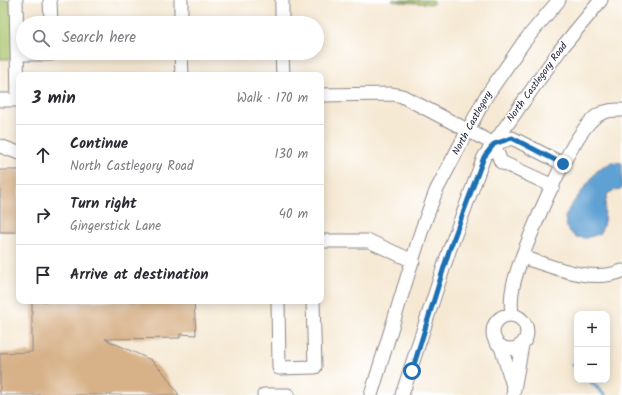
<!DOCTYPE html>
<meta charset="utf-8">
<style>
body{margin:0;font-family:Kalam,sans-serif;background:#f2f2f3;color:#2b2b33}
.controls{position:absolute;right:12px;bottom:12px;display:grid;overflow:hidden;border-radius:8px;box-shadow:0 2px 10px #0003}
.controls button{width:36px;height:36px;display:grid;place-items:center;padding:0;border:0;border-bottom:1px solid #e1e1e2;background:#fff;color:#2b2b33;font:20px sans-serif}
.stop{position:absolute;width:12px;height:12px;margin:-9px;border:3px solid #1f6fb2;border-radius:50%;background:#fff}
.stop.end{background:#1f6fb2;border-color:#fff;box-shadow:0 1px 4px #0008}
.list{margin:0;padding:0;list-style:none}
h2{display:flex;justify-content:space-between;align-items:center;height:52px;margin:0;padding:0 16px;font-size:17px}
h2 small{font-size:13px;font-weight:400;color:#7c7c81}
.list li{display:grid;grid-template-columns:26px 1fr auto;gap:12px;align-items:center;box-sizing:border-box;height:60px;padding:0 16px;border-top:1px solid #e1e1e2}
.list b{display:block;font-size:15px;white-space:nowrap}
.list p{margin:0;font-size:13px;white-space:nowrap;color:#7c7c81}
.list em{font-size:13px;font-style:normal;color:#7c7c81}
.icon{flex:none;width:22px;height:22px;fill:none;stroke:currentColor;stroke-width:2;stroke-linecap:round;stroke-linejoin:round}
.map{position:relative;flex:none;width:622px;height:395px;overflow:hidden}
.search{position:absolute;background:#fff;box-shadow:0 2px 10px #0003;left:16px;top:16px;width:308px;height:44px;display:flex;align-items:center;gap:10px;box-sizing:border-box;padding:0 14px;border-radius:22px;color:#7c7c81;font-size:15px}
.panel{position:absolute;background:#fff;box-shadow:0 2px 10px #0003;left:16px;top:72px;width:308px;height:232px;border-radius:8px}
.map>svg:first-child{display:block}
.green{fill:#a8c36a;stroke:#657252}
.water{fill:#61a1d3;stroke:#426287}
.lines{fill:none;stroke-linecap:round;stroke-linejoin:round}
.stream{stroke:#61a1d3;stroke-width:3.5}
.building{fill:#d7b187}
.minor-casing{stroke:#8c8688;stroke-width:15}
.minor{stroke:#fff;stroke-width:13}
.route{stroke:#1f6fb2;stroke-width:5}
.labels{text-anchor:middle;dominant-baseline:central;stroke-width:3;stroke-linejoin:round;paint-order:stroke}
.street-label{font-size:10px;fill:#22223b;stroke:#fff}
</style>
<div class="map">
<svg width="622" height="395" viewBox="0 0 622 395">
<rect width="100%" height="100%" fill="#fff"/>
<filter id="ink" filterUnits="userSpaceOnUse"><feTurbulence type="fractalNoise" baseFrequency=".025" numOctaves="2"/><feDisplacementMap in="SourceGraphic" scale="8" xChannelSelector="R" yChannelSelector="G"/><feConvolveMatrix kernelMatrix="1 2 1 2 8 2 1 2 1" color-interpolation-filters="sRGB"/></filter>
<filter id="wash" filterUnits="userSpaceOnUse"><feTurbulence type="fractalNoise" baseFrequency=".012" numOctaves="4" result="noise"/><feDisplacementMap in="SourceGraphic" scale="16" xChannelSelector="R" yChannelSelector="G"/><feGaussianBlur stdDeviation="0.9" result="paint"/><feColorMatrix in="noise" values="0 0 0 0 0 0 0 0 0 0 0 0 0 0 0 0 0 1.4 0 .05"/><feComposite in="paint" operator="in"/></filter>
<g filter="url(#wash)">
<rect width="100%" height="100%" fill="#f6e9d4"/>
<path class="green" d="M0 0H14V59H0Z
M392 0H433V4L400 2Z"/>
<path class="water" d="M612 162 622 163V188L608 193C602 208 608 222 599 234L586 238 575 237 567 228 565 217 570 207 597 171Z"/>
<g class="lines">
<path class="stream" d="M572 364 577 368
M589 380 605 395"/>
</g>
<g id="blocks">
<path class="building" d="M0 170H19V232H0Z
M32 301H194L196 335 180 334V338L105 339 151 360 164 373 179 395H0V353L32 352Z"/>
</g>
</g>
<g filter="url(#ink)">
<use href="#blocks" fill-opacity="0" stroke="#8c8688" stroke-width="1"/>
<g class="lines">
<g class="minor-casing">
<path id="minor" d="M16 0 18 100
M50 0 51 23
M181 0V23
M282 0V23
M181 53 182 75
M282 53 283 75
M17 54H51V53
M321 95 392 94 402 96 494 144 501 162 553 186
M0 100H19
M622 110C614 110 606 110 598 115 572 131 534 226 522 257 552 266 591 284 622 271
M494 144 512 138 563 164
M0 146 19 153
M321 241H369L413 261
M278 301 279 368 315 367 313 301
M512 314C509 293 515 277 522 257
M493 332a17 17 0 1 1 34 0a17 17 0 1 1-34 0Z
M501 347 514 389
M264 395H288
M371 395 422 229 436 191 485 98 523 43 559 0
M402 395 449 251 484 157 560 50 601 0
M513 395 522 345"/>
</g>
<use href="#minor" class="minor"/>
</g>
</g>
<g class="lines" filter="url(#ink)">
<path class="route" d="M412 371 449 251 484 157 494 144 512 138 563 164"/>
</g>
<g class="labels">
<g class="street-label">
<text transform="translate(537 82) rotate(-54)">North Castlegory Road</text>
<text transform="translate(472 123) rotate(-61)">North Castlegory</text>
</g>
</g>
</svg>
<div class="controls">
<button>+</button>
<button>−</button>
</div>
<div class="stop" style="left:412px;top:371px"></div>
<div class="stop end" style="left:563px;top:164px"></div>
<div class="search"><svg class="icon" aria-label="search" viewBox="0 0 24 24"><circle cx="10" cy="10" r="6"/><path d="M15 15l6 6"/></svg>Search here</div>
<section class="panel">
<h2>3 min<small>Walk · 170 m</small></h2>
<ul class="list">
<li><svg class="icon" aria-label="ahead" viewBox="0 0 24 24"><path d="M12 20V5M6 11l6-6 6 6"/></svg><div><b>Continue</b><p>North Castlegory Road</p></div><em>130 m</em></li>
<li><svg class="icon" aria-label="right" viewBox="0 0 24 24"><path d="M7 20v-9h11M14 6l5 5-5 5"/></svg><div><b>Turn right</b><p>Gingerstick Lane</p></div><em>40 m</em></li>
<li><svg class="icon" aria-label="arrive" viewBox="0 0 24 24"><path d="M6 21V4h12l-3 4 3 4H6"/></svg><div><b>Arrive at destination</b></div></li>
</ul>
</section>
</div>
